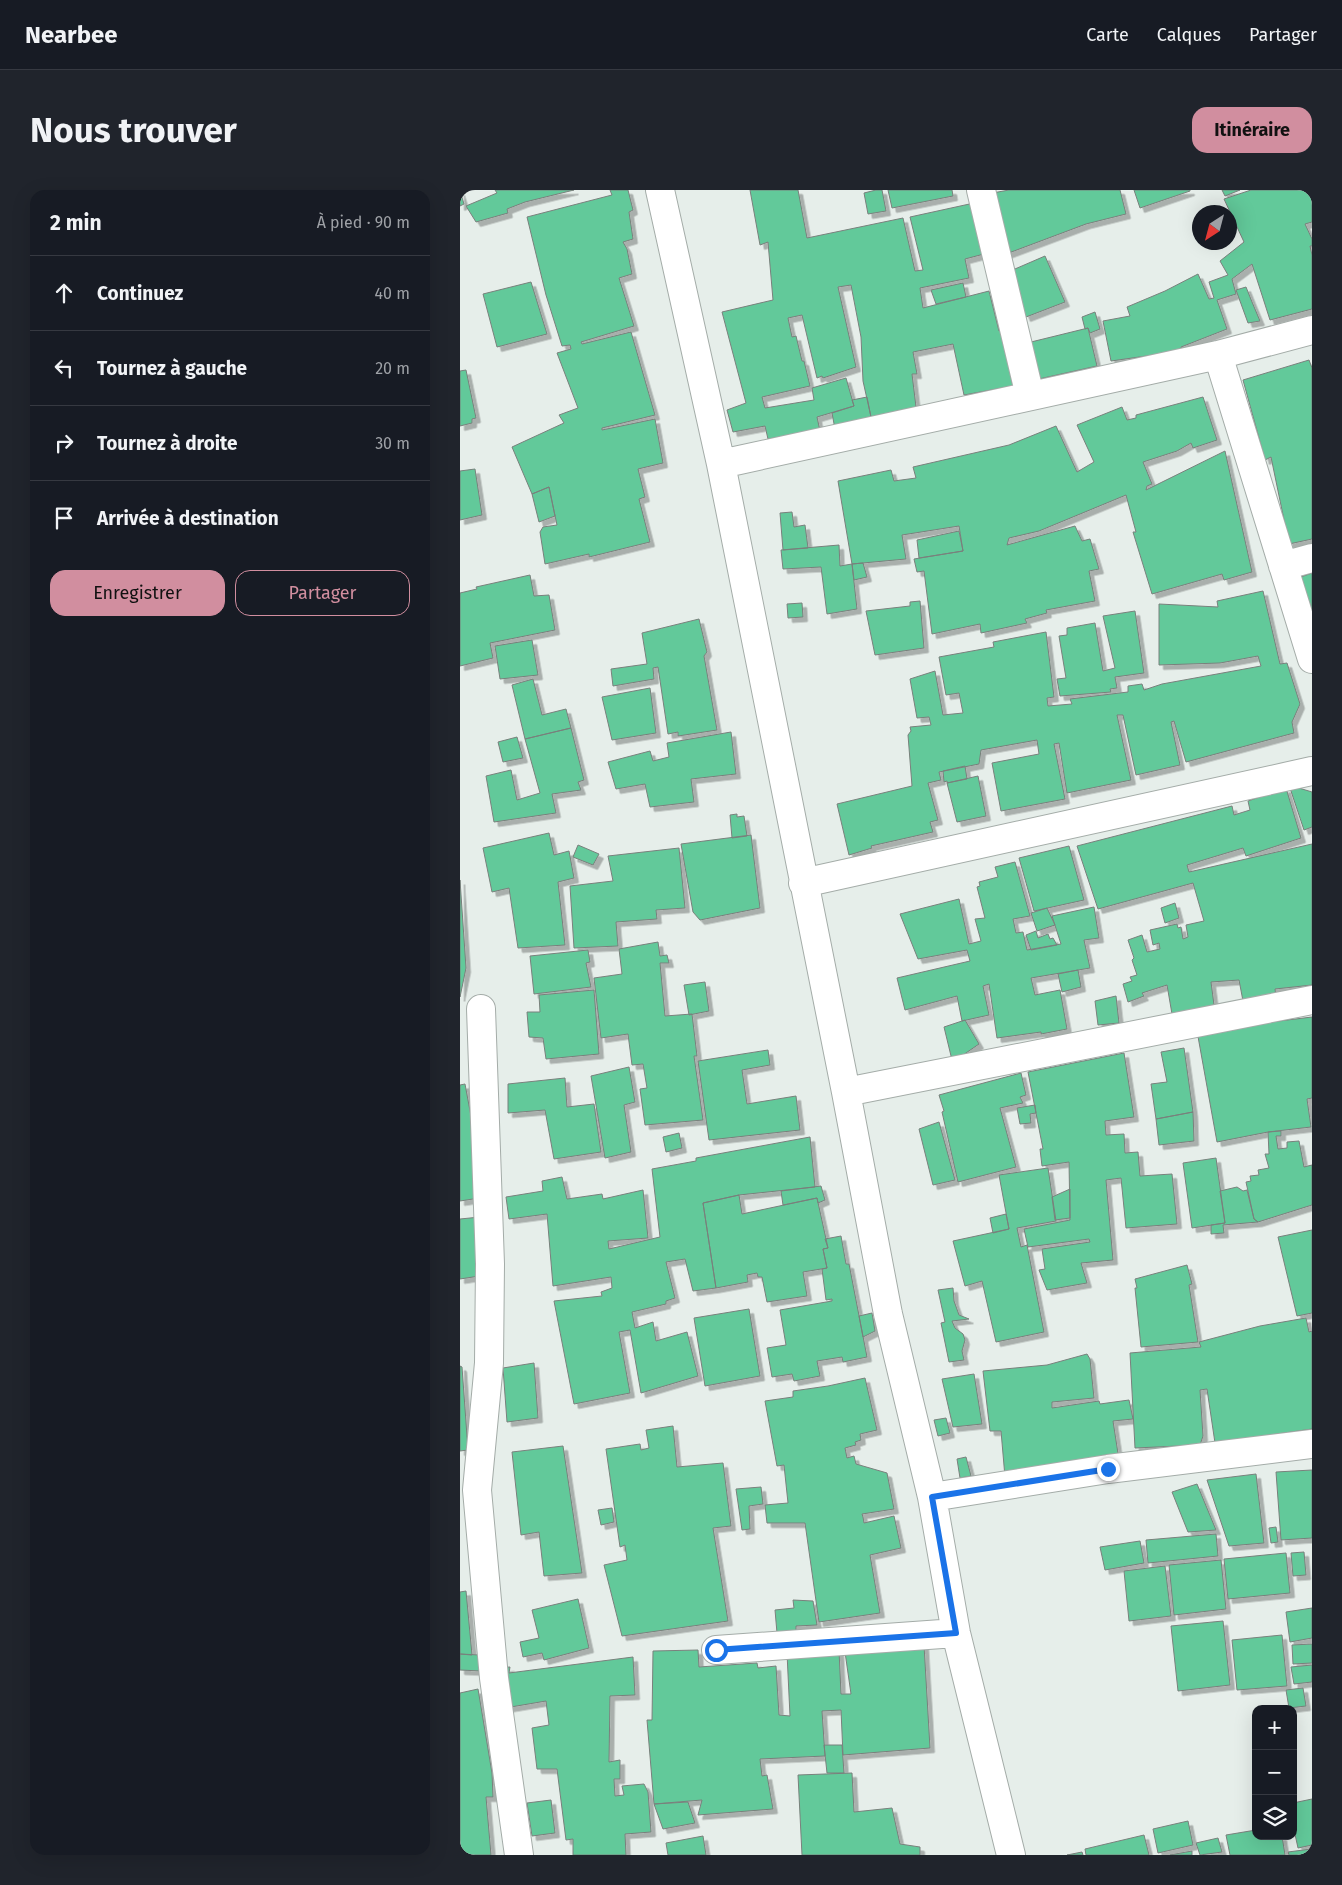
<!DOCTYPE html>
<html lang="fr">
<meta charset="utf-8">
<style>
body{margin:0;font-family:"Fira Sans",sans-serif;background:#20242c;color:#f1f3f6}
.controls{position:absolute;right:15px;bottom:15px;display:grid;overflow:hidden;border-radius:10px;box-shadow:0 5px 20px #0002}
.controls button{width:45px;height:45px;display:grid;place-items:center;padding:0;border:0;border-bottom:1px solid #363941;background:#171b24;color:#f1f3f6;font:25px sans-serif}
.compass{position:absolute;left:732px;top:15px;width:45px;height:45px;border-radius:50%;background:#171b24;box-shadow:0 5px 20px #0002;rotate:216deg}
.stop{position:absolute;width:15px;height:15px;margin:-11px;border:4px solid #1a73e8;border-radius:50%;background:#fff}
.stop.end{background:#1a73e8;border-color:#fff;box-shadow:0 1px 5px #0008}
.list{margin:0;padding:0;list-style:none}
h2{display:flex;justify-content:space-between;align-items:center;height:65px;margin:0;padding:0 20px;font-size:21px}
h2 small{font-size:16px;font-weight:400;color:#9ea1a6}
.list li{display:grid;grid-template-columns:32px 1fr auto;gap:15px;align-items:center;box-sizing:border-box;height:75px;padding:0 20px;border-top:1px solid #363941}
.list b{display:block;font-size:19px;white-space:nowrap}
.list em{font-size:16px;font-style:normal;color:#9ea1a6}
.actions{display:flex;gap:10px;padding:15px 20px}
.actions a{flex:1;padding:11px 0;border:1px solid #d18e9f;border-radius:15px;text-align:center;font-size:18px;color:#d18e9f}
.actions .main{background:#d18e9f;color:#111}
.icon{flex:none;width:28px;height:28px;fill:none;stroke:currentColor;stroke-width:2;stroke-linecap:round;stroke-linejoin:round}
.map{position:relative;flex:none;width:852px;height:1665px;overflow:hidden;border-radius:15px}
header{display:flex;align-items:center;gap:30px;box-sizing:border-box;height:70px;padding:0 25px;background:#171b24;border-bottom:1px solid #363941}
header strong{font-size:24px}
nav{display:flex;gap:28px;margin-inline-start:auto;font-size:18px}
.intro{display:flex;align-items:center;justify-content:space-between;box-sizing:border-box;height:120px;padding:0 30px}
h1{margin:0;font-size:35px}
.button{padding:12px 22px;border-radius:15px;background:#d18e9f;color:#111;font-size:18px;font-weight:700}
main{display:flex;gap:30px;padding:0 30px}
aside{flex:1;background:#171b24;border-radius:15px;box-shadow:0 5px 20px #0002}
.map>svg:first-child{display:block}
.building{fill:#62c99a;stroke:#79807c;filter:url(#shadow)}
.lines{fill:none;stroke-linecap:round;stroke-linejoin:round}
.street-casing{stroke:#a4aca8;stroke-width:30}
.street{stroke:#fff;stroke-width:28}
.route{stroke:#1a73e8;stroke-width:6}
</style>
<header>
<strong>Nearbee</strong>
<nav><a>Carte</a><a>Calques</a><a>Partager</a></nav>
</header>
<div class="intro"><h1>Nous trouver</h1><a class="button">Itinéraire</a></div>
<main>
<aside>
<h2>2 min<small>À pied · 90 m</small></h2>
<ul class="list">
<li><svg class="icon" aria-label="ahead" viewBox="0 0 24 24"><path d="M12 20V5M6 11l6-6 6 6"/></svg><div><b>Continuez</b></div><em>40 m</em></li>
<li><svg class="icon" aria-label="left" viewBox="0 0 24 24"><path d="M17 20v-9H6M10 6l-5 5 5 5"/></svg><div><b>Tournez à gauche</b></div><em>20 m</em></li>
<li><svg class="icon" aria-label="right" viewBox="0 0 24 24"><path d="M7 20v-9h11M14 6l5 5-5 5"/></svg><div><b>Tournez à droite</b></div><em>30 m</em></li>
<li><svg class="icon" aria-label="arrive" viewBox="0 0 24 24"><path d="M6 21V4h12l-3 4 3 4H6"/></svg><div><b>Arrivée à destination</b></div></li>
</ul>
<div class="actions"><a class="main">Enregistrer</a><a>Partager</a></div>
</aside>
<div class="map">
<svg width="852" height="1665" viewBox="0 0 852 1665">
<defs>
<filter id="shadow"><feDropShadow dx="4.5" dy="4.5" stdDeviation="0" flood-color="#0004"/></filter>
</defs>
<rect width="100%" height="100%" fill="#e6eeea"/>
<path class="building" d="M35 0H114L65 12 47 19 48 23 16 32 6 16 37 3Z
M150 0H168L173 20 169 22 173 49 163 52 167 59 172 84 159 88 174 136 121 152 122 154 171 142 195 225 142 238V240L195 229 203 273 178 279 185 307 179 309 190 352 129 367V364L85 374 80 342 83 337 97 335 89 297 72 304 52 257 104 233 99 225 118 218 97 163 111 159 110 155 102 156 86 105 67 27 152 5Z
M290 0H338L347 48 443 28 455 81 463 80 450 27 514 13 524 64 505 69 509 88 460 98 463 118 529 101 539 141 541 140 553 196 504 205 493 154 453 162 457 184H452L456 217 411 227 403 191 401 147 391 95 378 97 396 177 363 188 362 186 357 188 342 125 328 128 332 147 336 146 342 171H344L350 196 302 207 305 218 354 210 352 198 386 188 394 216 357 227 360 241 308 249 305 236 273 242 267 220 286 213 262 122 313 110 308 52 300 55Z
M416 0H422L426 21 408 24 404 3Z
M428 0H492L493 6 432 18Z
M549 0H660L666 24 626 34 546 64 527 4Z
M674 0H730V1L680 18Z
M762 0H780L765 6Z
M791 0H852V32L845 34 852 49V56H850L852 65V119L810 130 792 74 772 89 776 104 757 110 767 139 721 157 722 161 651 171 643 131 670 126 667 117 705 101 738 84 749 109 754 108 749 92 768 85 760 71 784 52 764 9Z
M0 1 4 14 0 16Z
M585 66 605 112 566 127 548 82Z
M71 92 87 144 37 157 23 104Z
M503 93 506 107 476 114 471 100Z
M786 97 792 112 800 131 788 133 776 100Z
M635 122 640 139 630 143 628 138 625 139 622 127Z
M628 138 637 176 579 189 571 152Z
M849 170 852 178V349L829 354 811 267 805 270 783 190Z
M6 180 16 228 12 229V233L0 236V181Z
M407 207 411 227 375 239 372 223 394 216 392 210Z
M743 207 757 250 733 258 731 253 717 261 683 272 692 294 687 296 686 300 765 261 792 382 764 390 762 384 692 404 673 342H676L666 305 579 341 549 348 547 355 615 336 622 351 630 349 639 379 629 381 635 411 586 420 587 423 565 429 567 433 521 443 520 434 472 444 464 381 457 382 454 369 503 361 499 336 442 345 446 369 392 374 378 291 431 280 434 291 456 288 453 277 549 255 596 236 617 282 634 272 617 235 662 217 667 230 676 228V225Z
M15 279 22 325 0 330V281Z
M89 297 95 326 79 332 72 304Z
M332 322 334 337 345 335 348 358 323 360 320 323Z
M499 341 503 361 459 368 457 350Z
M379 355 380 376 392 374 397 419 367 424 361 377 323 379 321 360Z
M403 373 407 387 394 390 392 374Z
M852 383V426L838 388Z
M70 385 74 406 89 405 95 440 30 453 33 468 0 476V403L17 399 16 397Z
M803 401 820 474 827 473 840 514 832 532 834 543 726 572 714 531 711 532 720 575 676 585 663 525H657L671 590 607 603 599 553 594 554 605 609 541 621 532 573 579 564 577 550 521 560 519 574 479 582 481 590 468 593 478 630 470 632 473 642 411 656 412 658 389 665 377 614 452 596 448 545 451 541 450 537 471 535 469 527 457 528 450 489 475 481 483 525 503 523 499 503 486 505 479 467 534 457 533 452 586 442 594 507 587 508 588 516 612 514 610 509 668 502V496L682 494 684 500 702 494 801 476 798 466 760 473 699 475V414L758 417 757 411Z
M460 411 464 458 415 465 406 421 450 416V412Z
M342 413 343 427 328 428 327 414Z
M675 421 684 483 655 487 657 498 650 499 651 502 600 506 597 489 606 488 599 446 607 445V438L635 433 643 481 655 478 643 426Z
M239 429 247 462 244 466 257 540 218 546V542L208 544 198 477 193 478 194 489 153 496 151 479 187 474 182 443Z
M72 450 78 485 40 489 35 456Z
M73 489 82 525 106 519 111 538 65 549 52 495Z
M190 498 196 543 152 550 142 507Z
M111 538 124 590 118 592 121 600 92 604 96 623 34 632 26 586 51 580 57 610 80 603 65 549Z
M271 542 276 584 231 589 234 612 190 617 185 594 156 599 148 572 190 561 193 571 209 567 207 553Z
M57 547 63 568 43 572 38 552Z
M505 576 507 589 487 593V591L484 592 483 581Z
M518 586 526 626 497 632 487 593Z
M829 595 852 602V637L844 640Z
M826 598 841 648 786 666 783 658 727 675 729 682 852 654V795L815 799 816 807 783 811 779 790 751 792 754 815 712 824 707 795 682 803 684 806 668 812 663 794 672 791 670 787 677 785 672 770 674 768 668 750 682 745 687 762 700 759 699 753 693 755 690 740 717 734 718 738 721 737 723 749 728 747 726 735 744 731 733 693 638 719 617 656 772 616 774 625 790 620 788 611Z
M277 624V627L284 626 287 646 272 648 270 625Z
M89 643 94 665 109 661 114 688 98 692 105 755 58 758 49 698 32 702 23 658Z
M291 645 300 718 240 730 233 722 221 654Z
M118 655 139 664 133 675 113 667Z
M609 656 624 710 574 721 559 668Z
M219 658 225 718 196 720 197 729 156 732 158 756 114 758 110 696 153 691 148 666Z
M555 672 570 726 553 729 556 743 563 742 567 760 601 754 592 726 634 717 639 748 624 750 630 778 571 788 575 805 600 800 607 839 581 844V842L537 848 529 794 523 796 529 825 502 831 497 806 445 820 437 788 510 771 507 760 458 769 440 724 499 709 509 754 521 751 515 729 525 728 517 697 520 696 519 692 538 687 535 677Z
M0 690 6 778 0 807Z
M715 713 719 728 705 733 701 718Z
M587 718 595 735 577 741 571 723Z
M576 741 578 748 588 744 590 749 593 748 597 755 571 760 566 745Z
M198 752 200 766 207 765 209 773H200L205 826 232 824 237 866H234L243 930 185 935 180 899 187 898 183 874 172 875 168 844 141 848 134 788 162 784 159 759Z
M128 760 130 772 126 773 131 797 74 804 70 766Z
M618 780 621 797 602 802 598 784Z
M245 792 249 821 229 825 224 795Z
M134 800 139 864 86 869 83 848 69 847 67 822H80L79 805Z
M656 806 659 833 638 835 635 811Z
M852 827V908L847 909 851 937 808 942 757 952 737 841Z
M505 830 519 854 503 865 492 870 484 837Z
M724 858 733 922 696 929 691 894 707 892 701 862Z
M308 860 310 875 282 880 287 914 336 906 340 940 249 950 238 871Z
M664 863 674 927 645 931 646 945 664 944 665 963 678 962 680 986 712 984 717 1034 666 1038 661 988 646 990 653 1070 621 1073 627 1093 587 1100 579 1080 585 1079 582 1059 630 1052 629 1049 568 1057 564 1039 610 1030 609 972 582 976 580 959H583L568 882Z
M169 877 175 912 164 915 171 962 145 968 131 886Z
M561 883 566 905 560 907 563 913 540 918 556 977 498 992 482 922 484 921 479 905Z
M105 888 107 917 134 914 141 962 94 969 85 920 48 923V894Z
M5 894 26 1007 0 1011V895Z
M575 915 576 923 570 924 571 933 560 934 557 918Z
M733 922 734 951 699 955 696 929Z
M479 932 495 990 473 995 459 939Z
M821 941V946H816L818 959 827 958V952L839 951 844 977 852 975V1015L798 1032 794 1029 786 992 791 991 790 986 799 985 798 980 809 978 805 964H809L808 942Z
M219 943 222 958 206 962 203 947Z
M350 947 355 997 279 1005 243 1013 256 1098 233 1101 225 1069 206 1072 215 1108 206 1111V1114L172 1122 175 1138 193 1132 196 1151 227 1142 238 1186 181 1203 170 1140 159 1142 170 1203 114 1214 94 1111 142 1106 141 1102 152 1098 151 1087 93 1096 87 1024 49 1029 46 1007 83 1001 82 991 102 987 107 1009 142 1004 143 1009 183 1000 188 1048 148 1051 149 1059 200 1047 192 979 236 971V968Z
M756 968 765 1033 732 1038 723 973Z
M588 978 596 1031 557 1038 561 1057 567 1055 584 1142 536 1152 522 1091 505 1096 493 1051 549 1039 539 985Z
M361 996 365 1010 358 1013 357 1008 323 1015 321 1001Z
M777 997 783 1001 787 1000 794 1029 798 1032 763 1035 764 1043 751 1044V1035L765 1033 760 1001Z
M610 999V1028L595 1030 592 1007Z
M279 1005 282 1024 357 1008 368 1058 363 1059 367 1078 343 1082 347 1106 307 1112 302 1087H298L297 1083 287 1085 288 1092 256 1098 243 1013Z
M546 1024 549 1039 533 1043 530 1028Z
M20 1027 26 1085 0 1089V1029Z
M852 1040V1123L837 1126 818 1047Z
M381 1046 386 1074H389L407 1167 383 1172 382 1167 357 1171 360 1186 334 1191 332 1184 312 1187 307 1158 326 1155 320 1120 372 1111V1109L366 1110 362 1079 367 1078 363 1059 368 1058 365 1049Z
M727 1075 732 1094 729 1095 738 1152 681 1157 675 1098H677L675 1089Z
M493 1098 494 1111 499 1125 509 1129 492 1131 495 1138 503 1144 505 1150 502 1161 504 1170 489 1172 481 1133 485 1132 478 1100Z
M289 1119 300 1186 245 1196 234 1128Z
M412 1123 415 1141 403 1147 399 1126Z
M846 1128 849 1142 852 1141V1239L755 1253 747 1199 740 1200 743 1246 740 1255 675 1258 670 1163 741 1157 739 1152 800 1136Z
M627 1164 630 1169 634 1208 592 1212V1218L639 1211 640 1214 669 1210 673 1229 653 1231 659 1270 545 1287 541 1241H530L523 1181 587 1175Z
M74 1173 78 1228 47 1232 43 1178Z
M0 1176 2 1177 8 1260 0 1261Z
M514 1184 522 1234 493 1237 482 1189Z
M405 1188 417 1240 400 1244 401 1250 395 1252 396 1255 385 1258 387 1268 394 1266 396 1274 427 1283 434 1319 402 1324 403 1327 404 1333 434 1326 441 1358 410 1365 420 1423 359 1432 345 1333H307L305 1315 328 1313 324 1275 317 1276 305 1211 333 1207V1201L368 1196Z
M486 1228 490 1243 478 1246 474 1230Z
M213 1236 217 1277 263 1273 271 1336 253 1338 268 1431 162 1446 144 1375 167 1370 165 1355 160 1357 146 1259 180 1254 181 1260 189 1258 186 1240Z
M103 1256 122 1383 84 1386 79 1342 61 1345 52 1262Z
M506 1267 511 1286 500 1288 497 1269Z
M852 1280V1348L821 1350 816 1282Z
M796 1284 804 1353 769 1356 747 1290Z
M737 1294 756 1340 728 1342 712 1302Z
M301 1297 303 1314 289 1316 290 1339 282 1340 276 1299Z
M152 1318 154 1332 141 1335 138 1320Z
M816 1337 818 1352 811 1353 809 1338Z
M756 1344 758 1366 688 1373 686 1350Z
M680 1351 684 1373 645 1380 640 1357Z
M844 1362 846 1385 833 1386 831 1363Z
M826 1363 830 1403 768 1409 764 1369Z
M761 1370 766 1419 714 1425 709 1375Z
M705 1376 711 1426 669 1431 664 1381Z
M6 1401 12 1465 0 1464V1402Z
M118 1409 129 1458 84 1470 82 1463 63 1467 60 1452 79 1448 72 1420Z
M333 1410 353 1411 357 1435 336 1436V1441L317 1443 315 1420 334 1418Z
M852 1418V1448L830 1452 826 1422Z
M763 1431 770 1495 718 1501 711 1436Z
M822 1445 827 1496 777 1500 772 1450Z
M852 1454V1473L833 1474 832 1455Z
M384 1455H464L470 1558 383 1565 381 1520 362 1521 365 1566 300 1569 302 1586 307 1585 313 1619 238 1625 242 1610 194 1614 187 1530H192L193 1461 238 1460 239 1477 297 1473 298 1478 316 1476 319 1525 330 1526 327 1463 379 1460 381 1504H391Z
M0 1464 20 1465 21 1481 0 1480Z
M173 1467 175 1505 150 1506 149 1572 160 1570V1589H154L155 1606 164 1605 162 1596 184 1594 188 1602 191 1642 165 1644 166 1665H113V1649L106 1650 97 1579H77L72 1538 89 1535 86 1511 45 1518 37 1478 50 1477 49 1483Z
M852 1475V1492L834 1494 831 1477Z
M843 1498 846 1516 829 1518 826 1500Z
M18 1499 32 1583 33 1607H26L31 1665H0V1503Z
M364 1555H382L384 1583H367Z
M392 1583 394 1622 432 1618 440 1654 460 1657V1665H342L338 1585Z
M852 1609V1655L838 1658 833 1635V1613Z
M91 1610 95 1643 72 1646 67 1613Z
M228 1612 235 1633 203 1639 194 1614Z
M728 1631 733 1655 698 1663 693 1639Z
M796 1640V1646H822L825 1665H770L766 1645Z
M684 1645 689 1665H626L625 1659Z
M243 1646 246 1665H208L206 1653Z
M758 1648 762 1662 740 1665 736 1653Z
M851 1659 852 1665H829L828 1662Z
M732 1661V1665H710Z
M622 1662 623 1665H607Z"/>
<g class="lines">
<g class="street-casing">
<path id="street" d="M200 0 261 274 386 902 428 1124 472 1307 496 1443 551 1665
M521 0 570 206
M758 165 852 469
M261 274 758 165 852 140
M823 376 852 368
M343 693 852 581
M21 819 30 1074 29 1173 17 1300 34 1488 59 1665
M386 902 852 810
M472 1307 648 1279 852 1254
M256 1460 496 1443"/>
</g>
<use href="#street" class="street"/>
</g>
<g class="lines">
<path class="route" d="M256 1460 496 1443 472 1307 648 1279"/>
</g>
</svg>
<div class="controls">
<button>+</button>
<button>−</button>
<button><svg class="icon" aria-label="layers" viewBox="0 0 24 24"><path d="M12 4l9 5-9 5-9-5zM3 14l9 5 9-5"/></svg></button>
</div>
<svg class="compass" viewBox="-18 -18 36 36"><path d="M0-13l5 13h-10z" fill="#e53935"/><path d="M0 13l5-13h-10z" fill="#9ea1a6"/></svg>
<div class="stop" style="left:256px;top:1460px"></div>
<div class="stop end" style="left:648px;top:1279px"></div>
</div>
</main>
